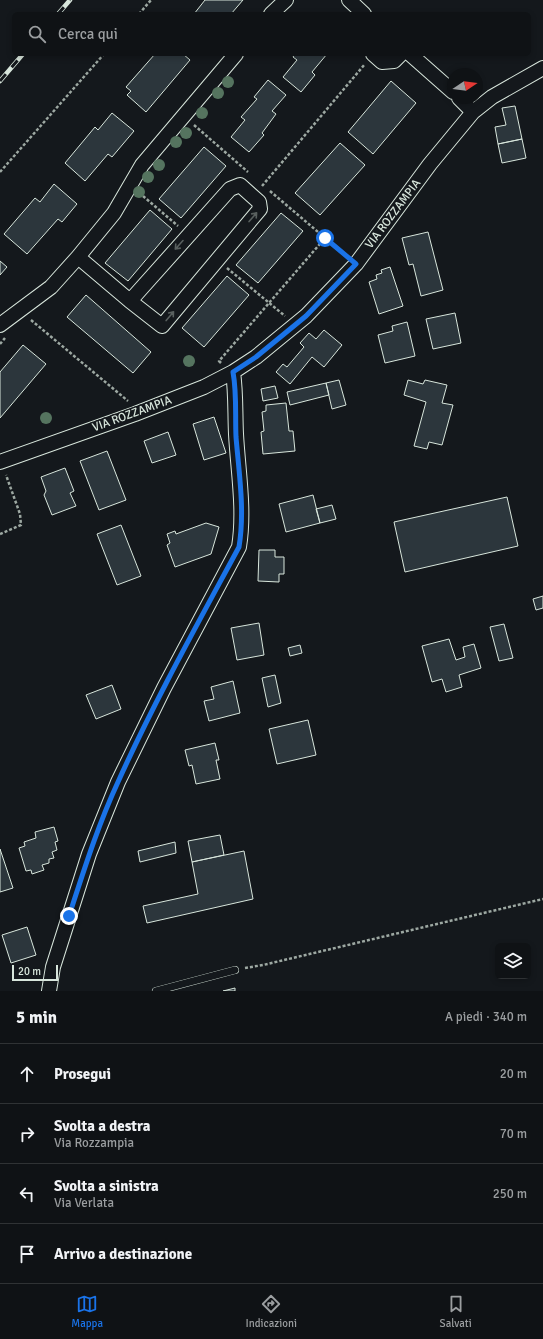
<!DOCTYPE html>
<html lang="it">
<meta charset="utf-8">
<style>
body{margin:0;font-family:Signika,sans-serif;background:#1d2022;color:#f1f3f6}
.controls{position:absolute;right:12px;bottom:12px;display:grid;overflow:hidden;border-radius:6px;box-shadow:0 2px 6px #0003}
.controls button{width:36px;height:36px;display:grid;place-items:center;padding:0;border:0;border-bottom:1px solid #2f3234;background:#0f1215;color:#f1f3f6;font:20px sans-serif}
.compass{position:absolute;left:447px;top:68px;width:36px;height:36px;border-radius:50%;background:#0f1215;box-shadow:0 2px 6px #0003;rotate:77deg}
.scale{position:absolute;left:12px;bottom:10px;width:46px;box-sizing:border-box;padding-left:4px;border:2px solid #d8e6dc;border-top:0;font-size:11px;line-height:14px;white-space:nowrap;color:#d8e6dc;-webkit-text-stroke:3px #14181c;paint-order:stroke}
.stop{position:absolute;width:12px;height:12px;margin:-9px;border:3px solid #1a73e8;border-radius:50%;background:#fff}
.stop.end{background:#1a73e8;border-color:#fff;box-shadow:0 1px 4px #0008}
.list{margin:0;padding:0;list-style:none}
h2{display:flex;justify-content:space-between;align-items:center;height:52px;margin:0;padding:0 16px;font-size:17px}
h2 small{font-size:13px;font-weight:400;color:#9b9ea0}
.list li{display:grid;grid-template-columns:26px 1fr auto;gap:12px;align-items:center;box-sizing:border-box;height:60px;padding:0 16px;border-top:1px solid #2f3234}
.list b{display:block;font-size:15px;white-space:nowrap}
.list p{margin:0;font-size:13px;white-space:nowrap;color:#9b9ea0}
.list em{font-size:13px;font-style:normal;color:#9b9ea0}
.icon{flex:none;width:22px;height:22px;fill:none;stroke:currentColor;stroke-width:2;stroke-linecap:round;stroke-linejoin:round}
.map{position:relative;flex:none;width:543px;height:991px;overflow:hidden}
.search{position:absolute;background:#0f1215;box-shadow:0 2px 6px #0003;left:12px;right:12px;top:12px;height:44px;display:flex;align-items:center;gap:10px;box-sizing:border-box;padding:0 14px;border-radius:6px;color:#9b9ea0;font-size:15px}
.sheet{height:292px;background:#0f1215}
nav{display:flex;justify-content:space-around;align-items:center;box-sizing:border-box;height:56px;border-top:1px solid #2f3234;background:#0f1215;font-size:11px;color:#9b9ea0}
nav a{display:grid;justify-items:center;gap:2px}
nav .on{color:#1a73e8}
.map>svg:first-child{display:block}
.building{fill:#2c363c;stroke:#d8e6dc}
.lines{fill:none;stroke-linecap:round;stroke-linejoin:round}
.service-casing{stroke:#d8e6dc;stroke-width:8}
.minor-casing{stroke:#d8e6dc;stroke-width:16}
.path{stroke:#9da8a2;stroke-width:2.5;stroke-dasharray:3 2;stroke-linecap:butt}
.service{stroke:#14181c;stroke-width:7}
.minor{stroke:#14181c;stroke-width:14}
.rail-casing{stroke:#d8e6dc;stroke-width:4.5}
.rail{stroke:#14181c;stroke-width:3;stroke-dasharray:9;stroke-linecap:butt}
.tree{fill:#55745f}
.oneway{stroke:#59605f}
.route{stroke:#1a73e8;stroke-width:5}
.labels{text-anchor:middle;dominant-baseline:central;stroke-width:3;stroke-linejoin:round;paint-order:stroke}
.street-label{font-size:12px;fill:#d8e6dc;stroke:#14181c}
</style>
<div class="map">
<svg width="543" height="991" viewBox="0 0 543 991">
<rect width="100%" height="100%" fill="#14181c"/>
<path class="building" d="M205 0H243L231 14H194Z
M155 54H183L190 60 146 112 127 95 131 91 126 87Z
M295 54H327L312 72 315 75 301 92 283 77 297 60 293 57Z
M268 80 286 95 272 111 276 114 262 133 264 135 249 152 231 137 245 120 241 117 257 99 254 97Z
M391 81 416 103 373 154 348 132Z
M515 106 522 139 498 144 495 127 506 125 502 108Z
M112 113 134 131 112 157 108 154 85 181 65 163 95 127 98 130Z
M522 139 526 158 502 163 498 144Z
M340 143 365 165 320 215 295 193Z
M204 147 226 166 181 218 159 199Z
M54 184 77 204 62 222 58 219 27 254 4 234 35 198 40 202Z
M150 210 172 229 128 281 105 263Z
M281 213 303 231 258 283 236 265Z
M428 232 443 290 421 296 413 264 409 265 402 238Z
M0 261 7 267 0 275Z
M390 267 403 306 379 314 369 282 377 279 376 275 382 273 381 270Z
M227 276 249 295 204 347 182 328Z
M86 295 151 352 133 373 67 317Z
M455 313 461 343 433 349 426 319Z
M407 322 415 356 385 363 378 335 393 331 392 326Z
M324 330 342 345 324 367 312 357 290 384 276 372 283 364 287 367 304 347 300 343 309 333 316 339Z
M23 345 46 364 0 418V372Z
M339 380 346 405 332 409 326 383Z
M408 380 423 384 425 380 447 385 442 403 453 405 442 445 429 442 427 449 414 446 426 402 404 395Z
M326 383 329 395 290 405 287 392Z
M275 386 278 398 263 401 261 389Z
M286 403 289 431H293L295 451 263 454 261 432 264 431 262 412 266 411V405Z
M214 417 226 453 204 460 193 424Z
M168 432 176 455 152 463 144 441Z
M107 451 126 500 99 510 80 461Z
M65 468 74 491 70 493 76 506 52 515 44 495 46 491 41 477Z
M313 495 320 523 286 532 279 504Z
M507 497 518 546 405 572 394 522Z
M332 505 336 519 320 523 316 509Z
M206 523 219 527 211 554 175 567 167 545 170 543 167 534 175 531 176 534Z
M121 525 141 576 117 585 97 534Z
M259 550H275V557H284V574H279V582L258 581Z
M543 596V608L536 610 533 599Z
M259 623 264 655 237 660 231 628Z
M504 624 513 658 499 661 490 627Z
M449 639 456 660 465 657 463 647 474 644 481 668 459 675 462 687 446 692 442 679 432 682 422 646Z
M300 645 302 653 290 656 288 648Z
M275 675 281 703 268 707 262 678Z
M233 681 240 713 209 721 204 701 214 699 211 687Z
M112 685 121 709 96 719 86 695Z
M308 720 316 755 277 764 269 729Z
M215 743 219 760H216L220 779 196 784 192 765 189 766 185 750Z
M54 827 58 841 55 842 57 850 52 852 54 858 49 859V863L42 865 44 870 32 874 31 870 26 871 19 848 25 846 24 842 36 838 35 832Z
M220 835 224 855 192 862 188 841Z
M175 842 176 853 140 862 138 851Z
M0 849 13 888 0 892Z
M244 851 253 899 147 923 143 906 198 894 192 862Z
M27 927 36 955 11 963 2 935Z
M235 988V991H223Z"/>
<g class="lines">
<g class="service-casing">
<path id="service" d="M156 991 235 970"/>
</g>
<g class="minor-casing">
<path id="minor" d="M349 0 364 14
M271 14 286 0
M373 54 382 62 394 61 401 54
M410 54 453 92
M459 98 473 112
M78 257 130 301 162 326 260 209 259 202 240 185 230 189 130 301
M0 325 51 287 78 257 114 213 142 165 236 54
M0 462 135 414 204 387 233 372 256 357 306 316 356 264 430 164 473 112 492 97 543 68
M49 991 53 967 89 854 118 782 164 688 239 547C245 510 238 471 236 434 235 413 236 393 233 372"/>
</g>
<path class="path" d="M139 14 151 0
M194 125 248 172
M0 172 104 54
M262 186 365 64
M270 191 345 255
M143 196 178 226
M227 268 285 316
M31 320 128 401
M0 344 5 338
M221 363 219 361 325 238
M0 534 21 525 20 514 6 475
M245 968 263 965 543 899"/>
<use href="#service" class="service"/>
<use href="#minor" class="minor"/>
<g class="rail-casing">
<path id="rail" d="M58 14 70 0
M0 81 23 54"/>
</g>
<use href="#rail" class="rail"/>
</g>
<g class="tree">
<circle cx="228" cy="82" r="6"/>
<circle cx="218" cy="93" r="6"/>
<circle cx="202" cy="113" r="6"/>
<circle cx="186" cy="133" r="6"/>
<circle cx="176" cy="142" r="6"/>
<circle cx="159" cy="165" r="6"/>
<circle cx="148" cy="177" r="6"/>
<circle cx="139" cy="192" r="6"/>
<circle cx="189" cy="361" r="6"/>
<circle cx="46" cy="418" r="6"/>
</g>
<defs><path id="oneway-shaft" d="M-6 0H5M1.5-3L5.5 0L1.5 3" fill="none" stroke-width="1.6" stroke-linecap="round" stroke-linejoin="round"/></defs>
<g class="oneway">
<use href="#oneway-shaft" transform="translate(253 217) rotate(-49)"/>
<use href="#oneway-shaft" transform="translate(179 245) rotate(132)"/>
<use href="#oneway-shaft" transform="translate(170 316) rotate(-50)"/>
</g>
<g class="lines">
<path class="route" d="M69 916C84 870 98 825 118 782 154 702 197 625 239 547 245 511 239 473 236 437 235 415 237 394 233 372L256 357 306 316 356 264 325 238"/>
</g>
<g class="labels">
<g class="street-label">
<text transform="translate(393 214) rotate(-53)">VIA ROZZAMPIA</text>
<text transform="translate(132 414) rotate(-20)">VIA ROZZAMPIA</text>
</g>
</g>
</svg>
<div class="controls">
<button><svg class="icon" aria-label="layers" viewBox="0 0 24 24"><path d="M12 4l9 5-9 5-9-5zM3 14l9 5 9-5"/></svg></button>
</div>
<svg class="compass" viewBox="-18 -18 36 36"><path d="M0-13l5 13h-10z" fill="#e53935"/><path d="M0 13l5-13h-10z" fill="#9b9ea0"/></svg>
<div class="scale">20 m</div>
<div class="stop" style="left:325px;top:238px"></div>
<div class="stop end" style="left:69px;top:916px"></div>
<div class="search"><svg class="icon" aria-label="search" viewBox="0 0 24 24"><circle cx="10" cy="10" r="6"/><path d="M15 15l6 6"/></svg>Cerca qui</div>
</div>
<section class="sheet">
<h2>5 min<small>A piedi · 340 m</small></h2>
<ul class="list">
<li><svg class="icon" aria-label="ahead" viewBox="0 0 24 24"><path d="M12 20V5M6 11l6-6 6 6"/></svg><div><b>Prosegui</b></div><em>20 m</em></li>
<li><svg class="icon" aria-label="right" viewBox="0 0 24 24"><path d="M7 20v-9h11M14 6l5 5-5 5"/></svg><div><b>Svolta a destra</b><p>Via Rozzampia</p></div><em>70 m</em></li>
<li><svg class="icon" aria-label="left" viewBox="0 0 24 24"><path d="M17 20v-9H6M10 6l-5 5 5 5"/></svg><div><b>Svolta a sinistra</b><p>Via Verlata</p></div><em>250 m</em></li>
<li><svg class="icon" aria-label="arrive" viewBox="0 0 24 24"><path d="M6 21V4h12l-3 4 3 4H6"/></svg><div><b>Arrivo a destinazione</b></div></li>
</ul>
</section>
<nav>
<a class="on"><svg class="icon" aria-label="map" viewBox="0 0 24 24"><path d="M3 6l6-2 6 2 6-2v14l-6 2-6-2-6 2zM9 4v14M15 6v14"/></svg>Mappa</a>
<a><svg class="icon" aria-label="directions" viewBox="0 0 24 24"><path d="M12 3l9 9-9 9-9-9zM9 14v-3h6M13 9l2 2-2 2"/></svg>Indicazioni</a>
<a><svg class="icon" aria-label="saved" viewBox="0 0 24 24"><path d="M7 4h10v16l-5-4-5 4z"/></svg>Salvati</a>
</nav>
